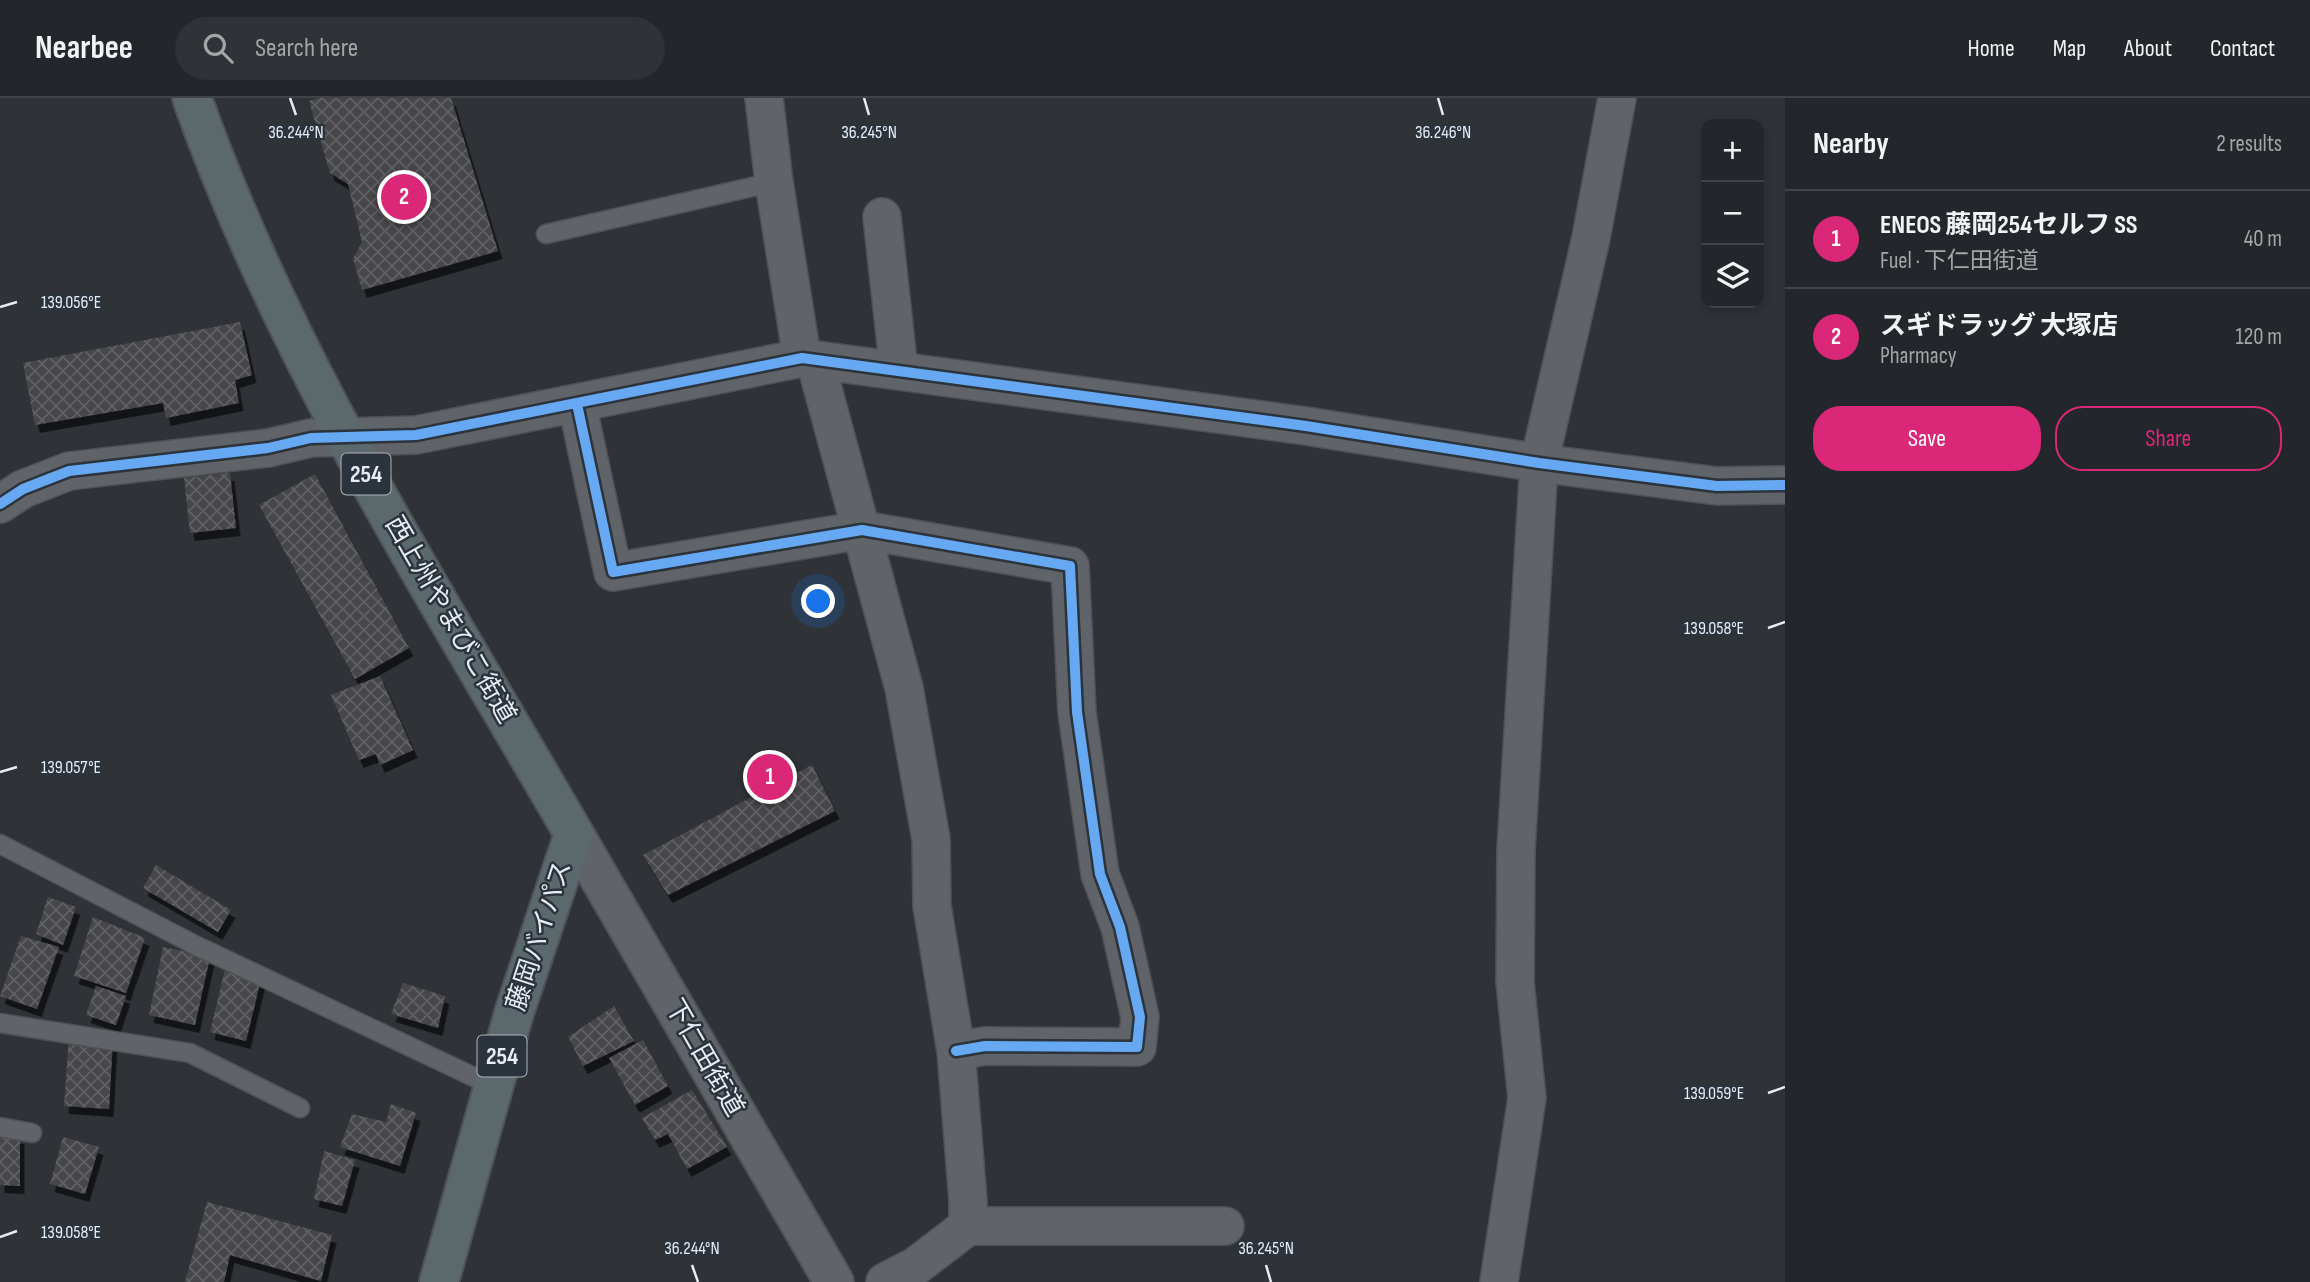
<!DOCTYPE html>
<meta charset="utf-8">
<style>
body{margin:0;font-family:"Sofia Sans Condensed","Noto Sans JP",sans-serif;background:#2f3236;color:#f1f3f6}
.controls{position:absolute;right:21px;top:21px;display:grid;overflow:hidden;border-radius:14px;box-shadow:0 4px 10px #0003}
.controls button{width:63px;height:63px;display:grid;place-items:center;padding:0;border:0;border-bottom:2px solid #404347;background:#23262a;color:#f1f3f6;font:35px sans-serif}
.you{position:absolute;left:819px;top:504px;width:24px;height:24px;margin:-18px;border:5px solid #fff;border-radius:50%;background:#1a73e8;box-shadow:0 0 0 10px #1a73e833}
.badge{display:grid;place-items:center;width:46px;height:46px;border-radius:50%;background:#db2777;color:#fff;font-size:23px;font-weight:700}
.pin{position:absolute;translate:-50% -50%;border:4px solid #fff;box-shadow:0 2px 7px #0006}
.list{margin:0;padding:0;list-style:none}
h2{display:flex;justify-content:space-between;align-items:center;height:91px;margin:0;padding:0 28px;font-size:30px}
h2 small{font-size:23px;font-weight:400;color:#a3a5a8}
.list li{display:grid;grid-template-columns:46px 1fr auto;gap:21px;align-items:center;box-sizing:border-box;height:98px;padding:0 28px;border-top:2px solid #404347}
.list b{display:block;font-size:26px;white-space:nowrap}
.list p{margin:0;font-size:23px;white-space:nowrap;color:#a3a5a8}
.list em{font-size:23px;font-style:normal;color:#a3a5a8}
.actions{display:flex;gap:14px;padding:21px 28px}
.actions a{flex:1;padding:16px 0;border:2px solid #db2777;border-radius:28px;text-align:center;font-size:24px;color:#db2777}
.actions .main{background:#db2777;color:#fff}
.icon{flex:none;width:38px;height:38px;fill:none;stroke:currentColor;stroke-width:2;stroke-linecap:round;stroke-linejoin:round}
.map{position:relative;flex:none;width:1785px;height:1184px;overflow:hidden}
header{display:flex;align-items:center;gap:42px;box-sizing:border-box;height:98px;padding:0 35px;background:#23262a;border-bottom:2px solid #404347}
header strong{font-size:33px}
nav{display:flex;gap:38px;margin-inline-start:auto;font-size:24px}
.search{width:490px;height:63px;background:#2f3236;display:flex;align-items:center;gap:18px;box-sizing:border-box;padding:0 24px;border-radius:38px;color:#a3a5a8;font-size:26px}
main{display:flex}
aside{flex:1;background:#23262a}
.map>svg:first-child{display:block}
.building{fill:url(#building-cross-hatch);filter:url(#shadow)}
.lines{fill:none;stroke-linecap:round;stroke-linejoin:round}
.service-casing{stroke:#4e5256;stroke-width:21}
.minor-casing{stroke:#4e5256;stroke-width:40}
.tertiary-casing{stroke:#4e5256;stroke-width:42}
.trunk-casing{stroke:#4e5256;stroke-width:42}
.service{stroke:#606368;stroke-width:18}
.minor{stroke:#606368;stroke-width:37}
.tertiary{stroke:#606368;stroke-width:38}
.trunk{stroke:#5b686c;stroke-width:38}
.cycleway-casing{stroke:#2b333c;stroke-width:15}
.cycleway{stroke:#66a8f1;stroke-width:10}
.ticks{fill:none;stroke:#e8edf3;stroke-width:2.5}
.labels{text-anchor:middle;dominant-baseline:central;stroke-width:5;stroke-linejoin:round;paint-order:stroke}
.shield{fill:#2b333c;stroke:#afb5bc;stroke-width:2}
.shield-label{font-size:24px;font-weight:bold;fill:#e8edf3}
.street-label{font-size:26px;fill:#e8edf3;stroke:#2b333c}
.ticks-label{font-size:18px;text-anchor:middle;fill:#e8edf3;stroke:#2b333c;stroke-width:5;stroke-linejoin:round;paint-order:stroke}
</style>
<header>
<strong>Nearbee</strong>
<div class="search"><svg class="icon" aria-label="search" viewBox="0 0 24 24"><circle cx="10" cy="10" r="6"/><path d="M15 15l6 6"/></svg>Search here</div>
<nav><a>Home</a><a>Map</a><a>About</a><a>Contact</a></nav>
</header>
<main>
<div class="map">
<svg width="1785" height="1184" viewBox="0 0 1785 1184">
<defs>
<pattern id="building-cross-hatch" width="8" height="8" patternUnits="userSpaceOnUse" patternTransform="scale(1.75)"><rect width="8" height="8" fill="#46464a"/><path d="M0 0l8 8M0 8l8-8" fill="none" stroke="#616165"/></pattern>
<filter id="shadow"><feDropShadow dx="4.5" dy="8" stdDeviation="0" flood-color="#0009"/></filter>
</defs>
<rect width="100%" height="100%" fill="#2f3338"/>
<path class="building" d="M318 0H451L498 153 362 192 353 161 362 144 348 86 330 75 309 3Z
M240 224 252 277 235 282 239 305 166 320 163 305 35 327 23 265Z
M230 375 236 430 190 435 184 380Z
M315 376 409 550 355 581 259 407Z
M380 578 413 652 380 667 376 656 359 662 331 597Z
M812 667 835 713 668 797 643 757Z
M156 767 231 812 218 834 143 790Z
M48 799 76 809 63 847 36 836Z
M93 819 145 840 126 895 74 878Z
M21 838 59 849 37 911 0 898Z
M163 849 210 859 195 927 149 917Z
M225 871 261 881 246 943 210 934Z
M403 885 445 898 438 930 391 916Z
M96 888 126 898 116 927 86 917Z
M614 908 634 943 583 968 568 939Z
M69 938 113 941 109 1011 64 1008Z
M643 942 668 988 635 1007 609 960Z
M692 992 727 1049 687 1071 668 1036 655 1042 642 1020Z
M391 1006 416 1015 400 1068 340 1049 352 1016 386 1024Z
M0 1038H20V1088L0 1087Z
M63 1039 99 1049 85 1096 50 1086Z
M324 1053 355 1062 342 1108 314 1101Z
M207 1104 332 1137 321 1183 230 1157 224 1184H185Z"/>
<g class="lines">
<g class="service-casing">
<path id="service" d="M546 136 774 84
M0 746 197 848 493 988
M0 925 190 955 300 1010
M0 1029 32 1035"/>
</g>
<g class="minor-casing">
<path id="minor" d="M764 0 774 84 802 260
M882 119 899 273
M815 262 904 590 931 741 932 808 956 953 968 1103V1128L916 1168 885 1184
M577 306 613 474 862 432 1070 468 1077 614 1100 776 1120 829 1140 919 1137 949 985 948 956 953
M0 406 23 391 69 373 268 350 311 340 416 337 802 260 1306 328 1539 365 1717 388 1785 387
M968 1128H1225
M1499 1184 1527 1000 1515 884 1516 752 1539 365 1591 140 1617 0"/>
</g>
<g class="tertiary-casing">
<path id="tertiary" d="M574 736 834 1184"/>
</g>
<g class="trunk-casing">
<path id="trunk" d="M192 0C284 261 436 497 574 736L514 915 439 1184"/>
</g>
<use href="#service" class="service"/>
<use href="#minor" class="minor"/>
<use href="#tertiary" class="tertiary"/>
<use href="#trunk" class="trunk"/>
<g class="cycleway-casing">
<path id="cycleway" d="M577 306 613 474 862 432 1070 468 1077 614 1100 776 1120 829 1140 919 1137 949 985 948 956 953
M0 406 23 391 69 373 268 350 311 340 416 337 802 260 1306 328 1539 365 1717 388 1785 387"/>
</g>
<use href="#cycleway" class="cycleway"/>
</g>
<path class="ticks" d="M290 0 296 17M864 0 869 17M1438 0 1443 17M0 209 17 204M1768 530 1785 524M0 674 17 669M1768 995 1785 989M0 1139 17 1133M692 1167 698 1184M1266 1167 1271 1184"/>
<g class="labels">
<g class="shield">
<rect x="341.5" y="355.5" width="49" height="41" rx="5"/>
<rect x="477.5" y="937.5" width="49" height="41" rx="5"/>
</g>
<g class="shield-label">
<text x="366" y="376">254</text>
<text x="502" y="958">254</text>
</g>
<g class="street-label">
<text transform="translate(450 522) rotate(60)">西上州やまびこ街道</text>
<text transform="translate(540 838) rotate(-72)">藤岡バイパス</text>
<text transform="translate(704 960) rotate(60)">下仁田街道</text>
</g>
</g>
<g class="ticks-label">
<text x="296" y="40">36.244°N</text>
<text x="869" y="40">36.245°N</text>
<text x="1443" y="40">36.246°N</text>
<text x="71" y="210">139.056°E</text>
<text x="1714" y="536">139.058°E</text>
<text x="71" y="675">139.057°E</text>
<text x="1714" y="1001">139.059°E</text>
<text x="71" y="1140">139.058°E</text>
<text x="692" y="1156">36.244°N</text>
<text x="1266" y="1156">36.245°N</text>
</g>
</svg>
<div class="controls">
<button>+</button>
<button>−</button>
<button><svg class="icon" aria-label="layers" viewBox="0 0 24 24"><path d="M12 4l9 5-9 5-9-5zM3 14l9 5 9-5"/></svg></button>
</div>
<div class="you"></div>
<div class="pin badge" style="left:770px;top:679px">1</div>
<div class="pin badge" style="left:404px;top:99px">2</div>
</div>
<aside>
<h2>Nearby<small>2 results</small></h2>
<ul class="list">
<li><span class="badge">1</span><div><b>ENEOS 藤岡254セルフ SS</b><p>Fuel · 下仁田街道</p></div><em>40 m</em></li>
<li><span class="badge">2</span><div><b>スギドラッグ 大塚店</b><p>Pharmacy</p></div><em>120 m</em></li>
</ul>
<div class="actions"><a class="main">Save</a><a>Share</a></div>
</aside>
</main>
